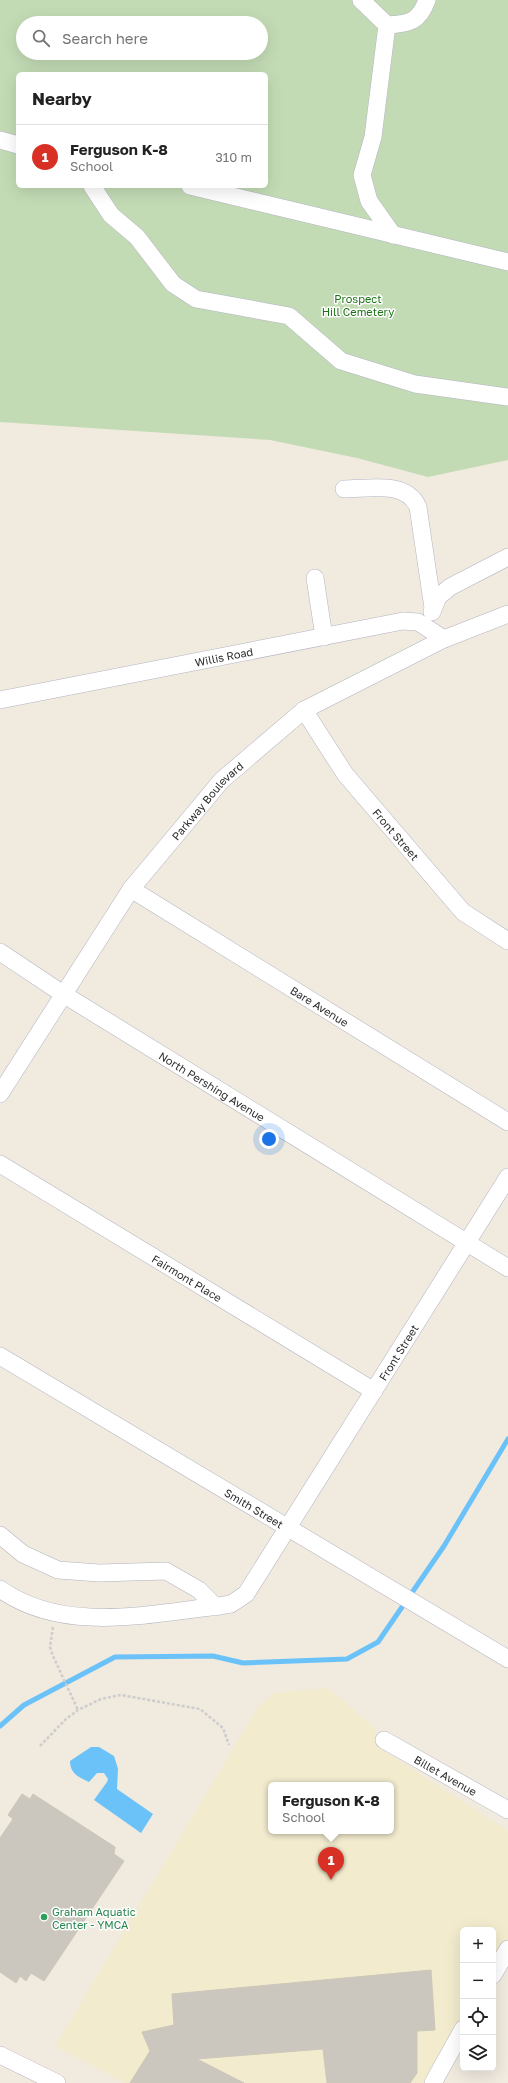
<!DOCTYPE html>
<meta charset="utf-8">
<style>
body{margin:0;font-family:"Golos Text",sans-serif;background:#f6f6f6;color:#222}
.controls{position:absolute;right:12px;bottom:12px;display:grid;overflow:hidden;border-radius:6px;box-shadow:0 4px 16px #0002}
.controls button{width:36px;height:36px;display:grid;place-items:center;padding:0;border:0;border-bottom:1px solid #e0e0e0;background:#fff;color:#222;font:20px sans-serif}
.you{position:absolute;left:269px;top:1139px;width:14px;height:14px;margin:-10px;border:3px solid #fff;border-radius:50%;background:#1a73e8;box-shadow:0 0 0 6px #1a73e833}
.badge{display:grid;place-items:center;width:26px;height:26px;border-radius:50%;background:#d93025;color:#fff;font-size:13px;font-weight:700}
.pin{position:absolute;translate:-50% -33px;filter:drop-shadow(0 1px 2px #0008)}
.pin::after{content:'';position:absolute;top:21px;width:14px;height:12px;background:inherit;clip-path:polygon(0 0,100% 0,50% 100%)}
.popup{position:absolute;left:268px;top:1782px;width:126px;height:52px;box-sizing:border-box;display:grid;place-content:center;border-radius:6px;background:#fff;filter:drop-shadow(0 1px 3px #0005);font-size:13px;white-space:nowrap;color:#767676}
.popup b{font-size:15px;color:#222}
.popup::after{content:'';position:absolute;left:50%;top:100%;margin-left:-8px;border:8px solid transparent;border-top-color:#fff}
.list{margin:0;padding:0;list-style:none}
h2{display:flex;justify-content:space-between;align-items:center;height:52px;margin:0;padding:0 16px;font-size:17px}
h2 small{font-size:13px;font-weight:400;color:#767676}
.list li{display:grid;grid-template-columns:26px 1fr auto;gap:12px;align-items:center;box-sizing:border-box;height:64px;padding:0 16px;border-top:1px solid #e0e0e0}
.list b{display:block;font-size:15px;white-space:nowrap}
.list p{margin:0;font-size:13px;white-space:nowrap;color:#767676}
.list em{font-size:13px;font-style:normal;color:#767676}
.icon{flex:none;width:22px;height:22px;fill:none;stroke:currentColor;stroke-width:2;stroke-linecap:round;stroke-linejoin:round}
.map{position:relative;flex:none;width:508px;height:2083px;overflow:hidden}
.search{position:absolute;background:#fff;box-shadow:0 4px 16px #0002;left:16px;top:16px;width:252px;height:44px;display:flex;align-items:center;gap:10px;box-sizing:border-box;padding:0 14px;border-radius:22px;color:#767676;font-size:15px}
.panel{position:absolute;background:#fff;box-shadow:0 4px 16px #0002;left:16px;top:72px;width:252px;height:116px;border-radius:6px}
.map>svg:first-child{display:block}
.education{fill:#f2ebce;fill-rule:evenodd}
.cemetery{fill:#c3dbb5;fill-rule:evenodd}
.water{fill:#6bc2f8}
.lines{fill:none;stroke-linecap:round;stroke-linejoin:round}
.stream{stroke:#6bc2f8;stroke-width:5}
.building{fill:#cbc7be;stroke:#ccc7b8}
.minor-casing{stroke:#b3b3c2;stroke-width:18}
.path{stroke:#cdcdcd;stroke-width:2.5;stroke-dasharray:3 2;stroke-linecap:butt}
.minor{stroke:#fff;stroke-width:17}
.leisure-dot{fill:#2e9e5b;stroke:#fff;stroke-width:1.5}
.labels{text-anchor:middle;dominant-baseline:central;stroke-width:3;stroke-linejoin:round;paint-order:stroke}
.park-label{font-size:11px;fill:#1d7315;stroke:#fff}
.street-label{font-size:11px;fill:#2d2d2d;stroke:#fff}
.leisure-label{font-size:11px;fill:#27864d;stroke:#fff;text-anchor:start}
</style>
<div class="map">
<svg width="508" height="2083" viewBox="0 0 508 2083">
<rect width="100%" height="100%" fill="#f0eadf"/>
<path class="education" d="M328 1688 374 1727 380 1748 508 1831V1964L493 1987V1930H463V2033L430 2083H125L55 2046 258 1707 275 1693ZM271 1785H391V1831H271Z"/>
<path class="cemetery" d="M0 0H508V460L428 477 357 458 270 440 0 422ZM23 23H261V53H23ZM18 74H266V186H18Z"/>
<path class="water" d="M91 1747H99L114 1756 118 1769 117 1789 153 1814 141 1833 94 1800 107 1782 108 1779 104 1773H97L89 1782C79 1777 70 1774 70 1761Z"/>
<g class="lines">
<path class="stream" d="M0 1726 24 1705 115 1657 213 1656 243 1663 347 1659 378 1642 444 1546 508 1439"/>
</g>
<path class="building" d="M22 1794 30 1799 33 1794 115 1847 114 1854 124 1861 44 1981 31 1973 26 1981 20 1976 16 1983 0 1972V1838L13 1819 8 1815Z
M431 1970 435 2030 417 2031V2073L410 2083H327L323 2049 197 2059 244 2083H130L150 2051 142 2032 174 2025 172 1994Z"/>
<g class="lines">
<g class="minor-casing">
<g id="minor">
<path d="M361 0 387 25C409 24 419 22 427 0"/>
<path d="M387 25 373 137 362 175 369 201 393 235"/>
<path d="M0 140 18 145"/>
<path d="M92 186 111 215 137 237 173 284 196 299 289 316 341 361 415 384 508 397"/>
<path d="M190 186 508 262"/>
<path d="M344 489C368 489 406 480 418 507L433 608"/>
<path d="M315 578 324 637"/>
<path d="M432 612 438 597 450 587 508 557"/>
<path id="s1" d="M0 700 403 621 418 622 444 639"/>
<path id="s2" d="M304 710 345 774 463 912 508 941"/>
<path id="s3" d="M131 889 508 1122"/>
<path id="s4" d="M0 952 63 994 508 1268"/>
<path id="s5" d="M0 1094 131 889 222 780 304 710 444 639 508 614"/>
<path id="s6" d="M0 1164 374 1391"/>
<path id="s7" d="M0 1356 508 1659"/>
<path d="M0 1535 23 1554 58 1570 99 1573 166 1571 199 1590 216 1607"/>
<path id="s8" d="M0 1589C63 1634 148 1614 219 1606L231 1604 246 1594 508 1177"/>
<path id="s9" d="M384 1740 508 1810"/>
<path d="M493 1975 508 1949"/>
<path d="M0 2055 57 2083"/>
<path d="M433 2083 463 2029"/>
</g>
</g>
<path class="path" d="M53 1627 50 1647 53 1656 78 1710
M40 1746 66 1719 78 1710 101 1699 121 1695 200 1709 223 1728 229 1745"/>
<use href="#minor" class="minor"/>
</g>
<circle class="leisure-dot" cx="44" cy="1917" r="4"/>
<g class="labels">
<g class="park-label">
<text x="358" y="298">Prospect<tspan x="358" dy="13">Hill Cemetery</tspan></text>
</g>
<g class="street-label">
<text stroke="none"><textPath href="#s1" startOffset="228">Willis Road</textPath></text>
<text stroke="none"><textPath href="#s5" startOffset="360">Parkway Boulevard</textPath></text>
<text stroke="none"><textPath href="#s2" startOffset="155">Front Street</textPath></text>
<text stroke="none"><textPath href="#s3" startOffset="222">Bare Avenue</textPath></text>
<text stroke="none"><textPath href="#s4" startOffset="251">North Pershing Avenue</textPath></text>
<text stroke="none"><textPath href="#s6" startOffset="219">Fairmont Place</textPath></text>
<text stroke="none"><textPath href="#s8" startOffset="541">Front Street</textPath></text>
<text stroke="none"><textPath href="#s7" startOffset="296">Smith Street</textPath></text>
<text stroke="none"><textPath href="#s9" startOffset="71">Billet Avenue</textPath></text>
</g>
<g class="leisure-label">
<text x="52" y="1911">Graham Aquatic<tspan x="52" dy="13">Center - YMCA</tspan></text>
</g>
</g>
</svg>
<div class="controls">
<button>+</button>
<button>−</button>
<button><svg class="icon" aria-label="locate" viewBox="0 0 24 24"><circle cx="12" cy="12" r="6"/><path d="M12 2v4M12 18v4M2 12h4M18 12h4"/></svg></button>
<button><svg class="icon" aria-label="layers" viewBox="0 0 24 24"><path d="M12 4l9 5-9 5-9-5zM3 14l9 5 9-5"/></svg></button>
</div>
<div class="you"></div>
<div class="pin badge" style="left:331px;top:1880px">1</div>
<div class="popup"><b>Ferguson K-8</b>School</div>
<div class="search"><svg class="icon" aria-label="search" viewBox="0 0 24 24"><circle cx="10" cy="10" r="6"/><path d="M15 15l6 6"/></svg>Search here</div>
<section class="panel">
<h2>Nearby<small></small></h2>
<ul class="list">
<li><span class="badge">1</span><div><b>Ferguson K-8</b><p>School</p></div><em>310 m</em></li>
</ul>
</section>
</div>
